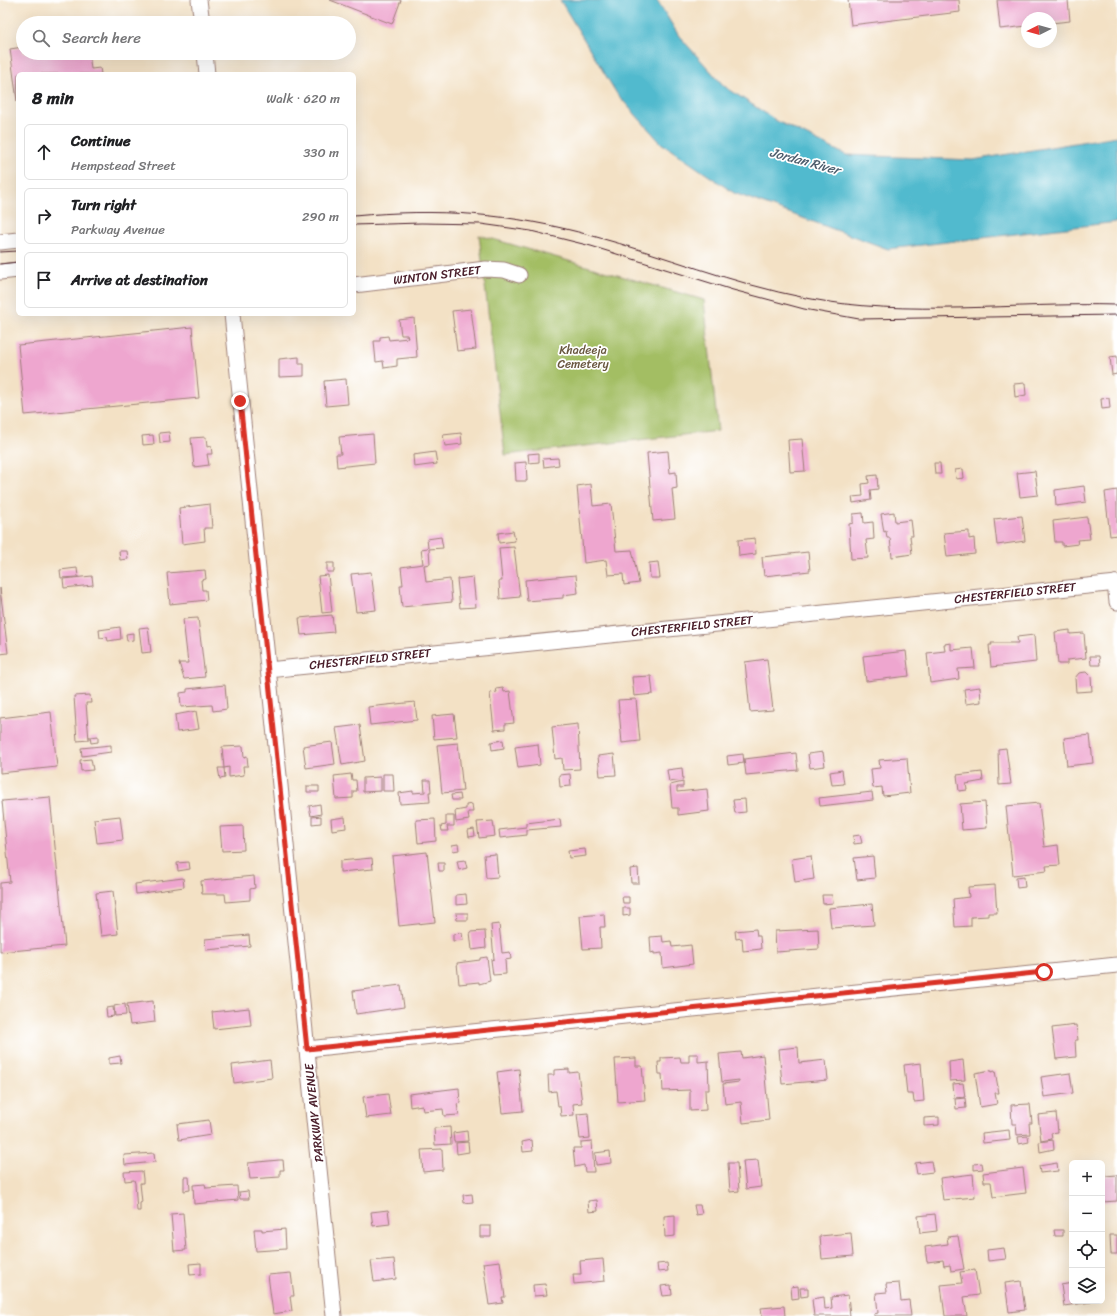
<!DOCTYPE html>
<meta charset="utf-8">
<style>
body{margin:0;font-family:Sriracha,sans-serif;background:#f2f2f2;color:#202124}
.controls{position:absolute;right:12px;bottom:12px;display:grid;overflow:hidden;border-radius:6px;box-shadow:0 4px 16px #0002}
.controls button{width:36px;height:36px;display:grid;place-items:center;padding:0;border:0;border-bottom:1px solid #e0e0e0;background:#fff;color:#202124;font:20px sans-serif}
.compass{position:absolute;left:1021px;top:12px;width:36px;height:36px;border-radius:50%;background:#fff;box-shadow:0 4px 16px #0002;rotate:264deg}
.stop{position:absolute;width:12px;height:12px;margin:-9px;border:3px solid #d93025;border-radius:50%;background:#fff}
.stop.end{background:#d93025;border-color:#fff;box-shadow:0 1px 4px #0008}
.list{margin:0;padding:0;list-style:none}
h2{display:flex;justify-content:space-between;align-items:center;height:52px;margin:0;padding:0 16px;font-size:17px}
h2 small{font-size:13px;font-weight:400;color:#757577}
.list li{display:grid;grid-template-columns:26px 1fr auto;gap:12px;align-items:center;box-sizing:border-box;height:56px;margin:0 8px 8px;padding:0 8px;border:1px solid #e0e0e0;border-radius:6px}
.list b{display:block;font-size:15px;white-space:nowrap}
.list p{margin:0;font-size:13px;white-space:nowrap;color:#757577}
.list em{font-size:13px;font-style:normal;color:#757577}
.icon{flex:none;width:22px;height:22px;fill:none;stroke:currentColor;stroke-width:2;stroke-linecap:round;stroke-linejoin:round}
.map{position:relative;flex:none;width:1117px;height:1316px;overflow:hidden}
.search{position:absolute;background:#fff;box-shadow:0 4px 16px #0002;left:16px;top:16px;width:340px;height:44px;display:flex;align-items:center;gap:10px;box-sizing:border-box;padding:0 14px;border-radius:22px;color:#757577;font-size:15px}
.panel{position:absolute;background:#fff;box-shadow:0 4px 16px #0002;left:16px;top:72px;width:340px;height:244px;border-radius:6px}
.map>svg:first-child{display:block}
.green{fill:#a3be64;stroke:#766e48}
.water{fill:#51bace;stroke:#4e6c7c}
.building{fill:#eea6cf}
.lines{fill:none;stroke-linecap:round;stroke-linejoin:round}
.minor-casing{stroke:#9e8078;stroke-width:17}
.minor{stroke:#fff;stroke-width:15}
.tram{stroke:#4a1f2b;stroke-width:1}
.route{stroke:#d93025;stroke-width:5}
.labels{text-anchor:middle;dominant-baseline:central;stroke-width:3.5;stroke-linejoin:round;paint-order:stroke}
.street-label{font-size:12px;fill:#4a1f2b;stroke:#fff}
.park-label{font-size:12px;fill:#69573f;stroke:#fff}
.water-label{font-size:13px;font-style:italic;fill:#4d5d6c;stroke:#fff}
</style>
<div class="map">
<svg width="1117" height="1316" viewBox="0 0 1117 1316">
<rect width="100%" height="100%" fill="#fff"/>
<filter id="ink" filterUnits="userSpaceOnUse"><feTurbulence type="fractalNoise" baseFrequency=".025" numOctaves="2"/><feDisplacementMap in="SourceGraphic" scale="8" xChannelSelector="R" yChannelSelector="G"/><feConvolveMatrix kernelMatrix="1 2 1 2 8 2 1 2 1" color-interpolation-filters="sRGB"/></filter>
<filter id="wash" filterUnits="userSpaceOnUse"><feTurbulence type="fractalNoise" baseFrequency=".012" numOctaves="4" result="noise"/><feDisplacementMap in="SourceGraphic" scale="16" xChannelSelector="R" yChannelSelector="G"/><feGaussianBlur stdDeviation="0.9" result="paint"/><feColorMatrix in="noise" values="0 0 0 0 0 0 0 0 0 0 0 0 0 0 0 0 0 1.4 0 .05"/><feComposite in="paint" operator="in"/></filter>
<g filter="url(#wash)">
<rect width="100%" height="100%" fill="#f3e1c5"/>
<path class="green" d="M479 235 704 300 718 431 505 455Z"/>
<path class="water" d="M560 0H657L679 36 724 86 777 121 846 155 973 160 1117 136V222L888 249 734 193 661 143 617 94Z"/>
<g id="blocks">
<path class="building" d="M330 0H401L392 24Z
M848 0H959L960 12 851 25Z
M997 0H1068L1070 21 1051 23V18H1027V26L1000 29Z
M23 47V53H89L91 69 100 68 101 74H18L17 101 10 49Z
M471 309 476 349 457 351 452 311Z
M414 318 417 357 397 359V366L384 368 383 361 376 362 374 341H380V337L388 336 389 340 408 338 407 335H401L399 320Z
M192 327 199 398 25 415 18 345Z
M1117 356V374L1112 375 1110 357Z
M299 357V364H304V376L279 377V359Z
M346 379 348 404 326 406 324 381Z
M1025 383 1026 395 1015 397 1014 384Z
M1109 398 1110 408 1102 409 1101 399Z
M169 432 170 442 160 443 159 433Z
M461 433 462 444 445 446 443 435Z
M373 434 375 463 337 467 336 454H341L339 437Z
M153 435 154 444 143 445 142 436Z
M206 437 207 447 211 446 212 454H207L209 465 194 467 191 438Z
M802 439 805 471 790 472 788 440Z
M668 451 670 473 676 472 677 488 672 489 675 519 653 521 647 453Z
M435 452 437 464 414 467 413 455Z
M539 453V462L529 463 528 454Z
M558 458 559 465 544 467 543 459Z
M526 462 527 481H516L515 463Z
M934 463H940L941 474H935Z
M963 469 964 478 956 479 955 470Z
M1035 471 1038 495 1020 497 1017 473Z
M877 475 878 489 870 490 871 500 853 503 852 497 863 496 862 484 869 483 868 476Z
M591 484 593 506 611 504 616 551 632 550 639 583 624 585 623 574 608 575 606 560 584 563 577 486Z
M1084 486 1086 502 1056 506 1055 490Z
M1117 490V535L1110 536 1105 492Z
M210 504 212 528H204L205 541 182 544 179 508Z
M894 512 895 522 911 520 913 536H910L912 554 892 557 890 538H887L886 531 884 532 881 514Z
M863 513 864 523 873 522 874 539 866 540 868 558 851 559 849 524 853 523V514Z
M1022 516 1025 541 997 545 994 519Z
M1087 517 1090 539 1077 540 1078 544 1062 546V542H1055L1053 521Z
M513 531 515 541 499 543 498 533Z
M969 531V539L974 538 975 554 947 557 944 533Z
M441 537 443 548 429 549 430 564 424 565 426 582 450 579 452 602 402 607 400 585H403L401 567 423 564 421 549 428 548 427 539Z
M755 538 756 554 739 556 738 540Z
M514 547 520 597 500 599 499 581H502L499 548Z
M119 551H127L128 559 120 560Z
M808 552 810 571 764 576 762 557Z
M658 562 660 578H650L649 563Z
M327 563H334V572H327Z
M77 568 78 577 61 578 60 570Z
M205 570 206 579 201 580 202 590H206L207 600 170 604 167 573Z
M371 572 376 610 356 612 351 574Z
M328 575 332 612 322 613 318 576Z
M576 575 578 593 563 595V598L527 601 525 580Z
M92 576 93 585 64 588 63 579Z
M473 577 476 607 460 608 457 579Z
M0 588 8 653 0 654Z
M332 615 334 632 301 635 299 618Z
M198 618 205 677 184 679 179 663H188L183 619Z
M120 627 121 639 108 641 107 637 100 638 99 630Z
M148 627 151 652 142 653 139 628Z
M1070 630V634L1084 633 1086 658 1067 660V664H1058L1055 632Z
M133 633V640L127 641 126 634Z
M1034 635 1036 662 991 667 989 645H992L991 643H1018L1017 637Z
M951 643V650L973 648 975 668 958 669 959 679 930 683 927 653 945 651 944 644Z
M906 651 909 676 866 681 863 656Z
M1090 656H1099L1100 665H1091Z
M767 659 773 710 750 712 745 662Z
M1086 672 1091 677 1092 691 1076 692 1075 678 1079 673Z
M651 676 653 694 634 696 632 677Z
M225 685 227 709 213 711 212 705 181 707 180 693 187 692V689Z
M980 687 981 702 966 704 964 689Z
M503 688 504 692 510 691 514 723 505 724V729L494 730 490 693 497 692 496 689Z
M90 695 91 703H86L89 740 77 741 74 696Z
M636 699 640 741 622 743 618 700Z
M415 702 417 720 370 725 368 707Z
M196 711 199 729 177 732 175 715Z
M51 712 57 767 0 773V718Z
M454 714 457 737 434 739 432 716Z
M578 724 580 769 563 770 562 758 555 759 552 727Z
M360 725 365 761 342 765 336 728Z
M1090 735 1093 763 1067 766 1064 738Z
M98 736V742L91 743 90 737Z
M503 740 504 748 492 750 491 742Z
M332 742 335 764 306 768 303 746Z
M458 743 463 791 442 793 437 745Z
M538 744 540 765 518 768 515 747Z
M111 745V752L82 756 81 748Z
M243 746 244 757 247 756 248 766H243L244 775 229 777V767L224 768 222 747Z
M1006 748 1011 784 999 785 998 749Z
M823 752 825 766 810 768 808 754Z
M796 753 798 770 746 775 744 759Z
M614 754 616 775 600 776 598 756Z
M743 754 744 763 728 765 727 756Z
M907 758 910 793 883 796 882 787 873 788 871 769 880 768 879 760Z
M91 759 93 770 81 771 80 760Z
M218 768H224L225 778 220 779Z
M682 768 683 780 669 782 667 770Z
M842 770 844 784 832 785 830 772Z
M982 772 983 781 966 784 967 790 959 791 957 775Z
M351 774 352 780H356L357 791H353V798L336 799 334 776Z
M383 774H393L394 791H383Z
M570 774 571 786 560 787 559 775Z
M381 777V791L363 792V778Z
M424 780H430L431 792H429L430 802 400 804 399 793 413 791V793L425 792Z
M683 782V787H677V792L707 789 709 811 678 815V808H672L670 785Z
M307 786H319V792H307Z
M872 792 873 800 820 806 819 798Z
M460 794 461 800H452L451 795Z
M50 797 65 946 0 952V883L10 882 2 801Z
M745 799 746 812 735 813 733 800Z
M985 802 987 828 962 830 960 804Z
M1039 803 1044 847 1058 845 1060 865 1046 866 1047 871 1013 875 1006 806Z
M320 804 321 814 311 816 309 806Z
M472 804 473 812H468L469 820 456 822 455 811 466 809V805Z
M120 816 123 840 97 843 94 819Z
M321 816V823L312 824V817Z
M446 816H454V826H447L448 831H442L441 826 446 825Z
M345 817 346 828 332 830 331 819Z
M435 819 436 841 418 843 416 820Z
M560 819 561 827 527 830V835L500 838 499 830 526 827V823Z
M493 821 495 836 479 838 477 822Z
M243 826 244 850 222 851 220 827Z
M474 829 475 836 469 837 468 830Z
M860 835 862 843 854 844 853 836Z
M458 844 459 850 453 851 452 845Z
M585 849 586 856 569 858 568 851Z
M427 852 435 922 399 926 392 856Z
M496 854 498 877 486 878 484 855Z
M811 856 814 879 795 882 792 859Z
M873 856 875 878 857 880 854 858Z
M372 858 373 869 340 872V861Z
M465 860 467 868 459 870 457 861Z
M189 862 190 869 178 871 177 863Z
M438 863H444V871H439Z
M638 868 639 883H631L630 869Z
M254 876 255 888 250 889V900L226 902 225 894H202L201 881Z
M1024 877 1025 887 1017 888 1016 878Z
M183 878 184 887 136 894 135 884Z
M995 885 997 913H988V916L971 917V926L955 927 953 899 969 897 968 887Z
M113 891 118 934 101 936 96 893Z
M466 894 467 904 456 905V895Z
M822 895H832L833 903 823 904Z
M622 897H629V903H623Z
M872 904 874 925 831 928 829 908Z
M623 908H630V915L623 916Z
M456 913H468V920H457Z
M604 914 605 927H600L601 948 583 949 580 916Z
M499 924 502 953 510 952 511 959 505 960 506 974 493 975 491 960 494 959 491 925Z
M756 929 757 936H760L761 949 743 951 742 938 736 939 735 931Z
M818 929 819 949 776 952 775 931Z
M485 931 486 948 472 950 470 932Z
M462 933 463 940 453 941V934Z
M249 935 250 946 206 950 205 939Z
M662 936 663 942 671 941 672 947 691 945 693 964 663 968 662 953 654 954V952L651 953 650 937Z
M487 957 490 981 479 984V982L459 984 457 963 480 960V958Z
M401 985 404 1007 356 1014 353 991Z
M153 1001 155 1022 130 1025 127 1004Z
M125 1004 126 1015 115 1016 114 1006Z
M113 1007 114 1016 107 1017 106 1008Z
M249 1008 251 1025 214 1029 212 1012Z
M1076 1025 1078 1040H1075L1076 1057 1056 1059 1052 1028Z
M798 1047 799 1063 826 1060 828 1080 782 1084 779 1049Z
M741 1052 742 1058 763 1055 769 1120 743 1123 741 1102 725 1104 723 1084 739 1082V1080L722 1082 719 1054Z
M689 1054H698V1062L708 1061 709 1090H705L706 1110 690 1111V1090L663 1091 662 1074H659L658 1062H661V1058L680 1057 681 1062H689Z
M120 1056 121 1063 109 1064V1058Z
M636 1058V1066H642L645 1100 618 1102 615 1059Z
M270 1060 272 1078 234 1083 232 1065Z
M963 1060 965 1080 950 1081 949 1062Z
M921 1063 924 1101 914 1102 913 1094H907L904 1065Z
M519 1069 523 1111 502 1113 497 1072Z
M569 1069V1073L578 1072 582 1103 573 1104 574 1115 561 1116 560 1106H558L556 1091 549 1092 548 1075H554V1070Z
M991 1070V1072L995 1071 999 1093H995L997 1104 980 1107 975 1073Z
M1070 1073 1073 1093 1044 1097 1041 1077Z
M963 1083 965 1097 954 1098 953 1084Z
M459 1088 460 1103 457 1104 459 1115 444 1116 443 1109 423 1111 422 1105 410 1107 409 1094Z
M388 1094 391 1115 366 1118 363 1097Z
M965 1098 966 1108 956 1109 955 1099Z
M1030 1104 1032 1123H1029L1030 1134 1017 1135 1016 1124H1012L1011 1105Z
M588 1113 590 1138 580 1139 577 1114Z
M1056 1113 1058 1132 1051 1133 1052 1139 1041 1141 1038 1115Z
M939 1117V1125L924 1126V1118Z
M209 1120 211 1135 179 1140 177 1124Z
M450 1127 451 1144 435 1145 434 1128Z
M1009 1130 1010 1140 983 1143 982 1133Z
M467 1131 468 1141 454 1142 453 1133Z
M1028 1136 1029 1142 1019 1144 1018 1137Z
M532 1140 533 1151 523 1152 522 1142Z
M1053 1140 1054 1149 1040 1152 1039 1142Z
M592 1141 594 1172H585L584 1165 575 1167 573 1148H581V1142Z
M468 1142 469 1152 457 1154 456 1143Z
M442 1149 443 1170 423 1172 421 1150Z
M610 1151 611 1163 596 1165 595 1153Z
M154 1153 155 1162 125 1165 124 1155Z
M279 1160H283L284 1170H280V1177L250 1179 248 1163Z
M758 1160 761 1187 746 1189 743 1161Z
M931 1161 933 1172 917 1174 915 1163Z
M728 1163H737L739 1191 730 1192Z
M982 1163 983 1169 974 1170V1164Z
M1057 1163 1058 1171 1040 1173 1039 1166Z
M1102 1167H1104L1105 1176 1117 1175V1201L1102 1202Z
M1023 1168 1026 1193 993 1197 991 1182H984L983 1173Z
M142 1171 143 1179V1183H140L142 1202 140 1203V1211H137L135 1183 134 1180 125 1181 124 1172Z
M973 1174 975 1197 943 1200 940 1178Z
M184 1177H189L190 1190 184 1191Z
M205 1184 206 1188 237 1186 238 1200 194 1204 193 1185Z
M248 1191 249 1199H240L239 1192Z
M472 1194 473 1202 464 1203 463 1195Z
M597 1200 598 1211 589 1212 588 1201Z
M694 1205H700L702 1214 696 1215Z
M388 1210 390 1224 373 1226 371 1212Z
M183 1213 186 1250 174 1251 171 1214Z
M935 1214 937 1231 920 1233 918 1216Z
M675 1215V1236L665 1237 664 1216Z
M480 1226H491V1237H480Z
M254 1229H262V1231L285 1229 286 1249 256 1251Z
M1054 1230H1063V1236H1055Z
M851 1233 853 1256 822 1259 820 1236Z
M1110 1235H1117V1254H1111Z
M958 1236 964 1269 951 1271 950 1265 944 1266 943 1260 927 1262 925 1247 948 1244 947 1237Z
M1004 1248 1006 1259 988 1261 987 1250Z
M394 1259 396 1279 374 1282 371 1261Z
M603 1259 605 1281 574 1284 573 1274H581L580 1261Z
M500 1261 505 1297H502L503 1303 489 1305 483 1263Z
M201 1263V1274L190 1275 189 1264Z
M667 1263 668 1271 658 1272 657 1264Z
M975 1270 979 1295 964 1297 967 1316H945L941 1285 962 1283 960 1272Z
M291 1273 294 1296H290L292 1311 273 1314 268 1275Z
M1021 1281 1025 1310 1009 1312 1005 1283Z
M899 1283 901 1301 909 1300 911 1316H874V1314L878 1313 876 1293 887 1292 886 1284Z
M1072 1283V1301L1091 1302 1064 1306 1061 1285Z
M545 1284 547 1295 534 1296 533 1285Z
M671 1285 672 1295 663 1296 661 1286Z
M798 1286 799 1298 792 1299 791 1287Z
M800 1288H808V1296L801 1297Z
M848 1295 850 1316H814L812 1299 824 1297 825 1309 832 1308 831 1297Z
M784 1306 785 1316H762L761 1308Z"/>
</g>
</g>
<g filter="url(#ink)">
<use href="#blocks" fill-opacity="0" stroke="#9e8078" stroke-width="1"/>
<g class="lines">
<g class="minor-casing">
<path id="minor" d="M199 0 202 23
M205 53 207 74
M0 242 18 240
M0 272 18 270
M354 285 486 269 504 270 519 275
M232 314 334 1316
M1115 583 1117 602
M268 670 1117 583
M307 1049 1117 965"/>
</g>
<use href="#minor" class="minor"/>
<path class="tram" d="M354 216C438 208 511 213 593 236 664 255 733 284 806 298 909 318 1013 302 1117 305
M354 225 421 223 481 224 531 231 591 246 733 290 804 309 859 319 1117 315
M0 252 18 251
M0 264 18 262"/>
</g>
</g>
<g class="lines" filter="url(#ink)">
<path class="route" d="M240 401 307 1049 1044 972"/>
</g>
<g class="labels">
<g class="street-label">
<text transform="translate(437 275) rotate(-7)">WINTON STREET</text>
<text transform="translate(1015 593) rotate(-6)">CHESTERFIELD STREET</text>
<text transform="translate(692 626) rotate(-6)">CHESTERFIELD STREET</text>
<text transform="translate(370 659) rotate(-6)">CHESTERFIELD STREET</text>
<text transform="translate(314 1113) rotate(-96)">PARKWAY AVENUE</text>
</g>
<g class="park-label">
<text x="583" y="350">Khadeeja<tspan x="583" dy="14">Cemetery</tspan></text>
</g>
<g class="water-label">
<text transform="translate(805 161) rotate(15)">Jordan River</text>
</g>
</g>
</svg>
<div class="controls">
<button>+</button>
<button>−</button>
<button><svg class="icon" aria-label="locate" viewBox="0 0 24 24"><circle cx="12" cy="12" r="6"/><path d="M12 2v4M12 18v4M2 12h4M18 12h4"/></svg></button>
<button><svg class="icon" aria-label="layers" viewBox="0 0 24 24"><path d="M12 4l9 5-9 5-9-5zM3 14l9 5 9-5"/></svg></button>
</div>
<svg class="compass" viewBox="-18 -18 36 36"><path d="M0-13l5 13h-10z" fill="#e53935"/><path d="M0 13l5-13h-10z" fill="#757577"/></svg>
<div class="stop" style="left:1044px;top:972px"></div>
<div class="stop end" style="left:240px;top:401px"></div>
<div class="search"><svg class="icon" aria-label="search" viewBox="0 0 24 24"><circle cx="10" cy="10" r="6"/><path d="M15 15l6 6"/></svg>Search here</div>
<section class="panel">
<h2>8 min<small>Walk · 620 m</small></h2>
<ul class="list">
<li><svg class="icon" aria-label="ahead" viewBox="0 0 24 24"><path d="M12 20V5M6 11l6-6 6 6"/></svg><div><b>Continue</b><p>Hempstead Street</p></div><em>330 m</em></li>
<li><svg class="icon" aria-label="right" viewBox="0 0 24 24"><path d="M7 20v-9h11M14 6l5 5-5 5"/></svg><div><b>Turn right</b><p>Parkway Avenue</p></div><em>290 m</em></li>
<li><svg class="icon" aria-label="arrive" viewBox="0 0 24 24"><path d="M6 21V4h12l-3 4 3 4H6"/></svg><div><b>Arrive at destination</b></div></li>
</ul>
</section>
</div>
